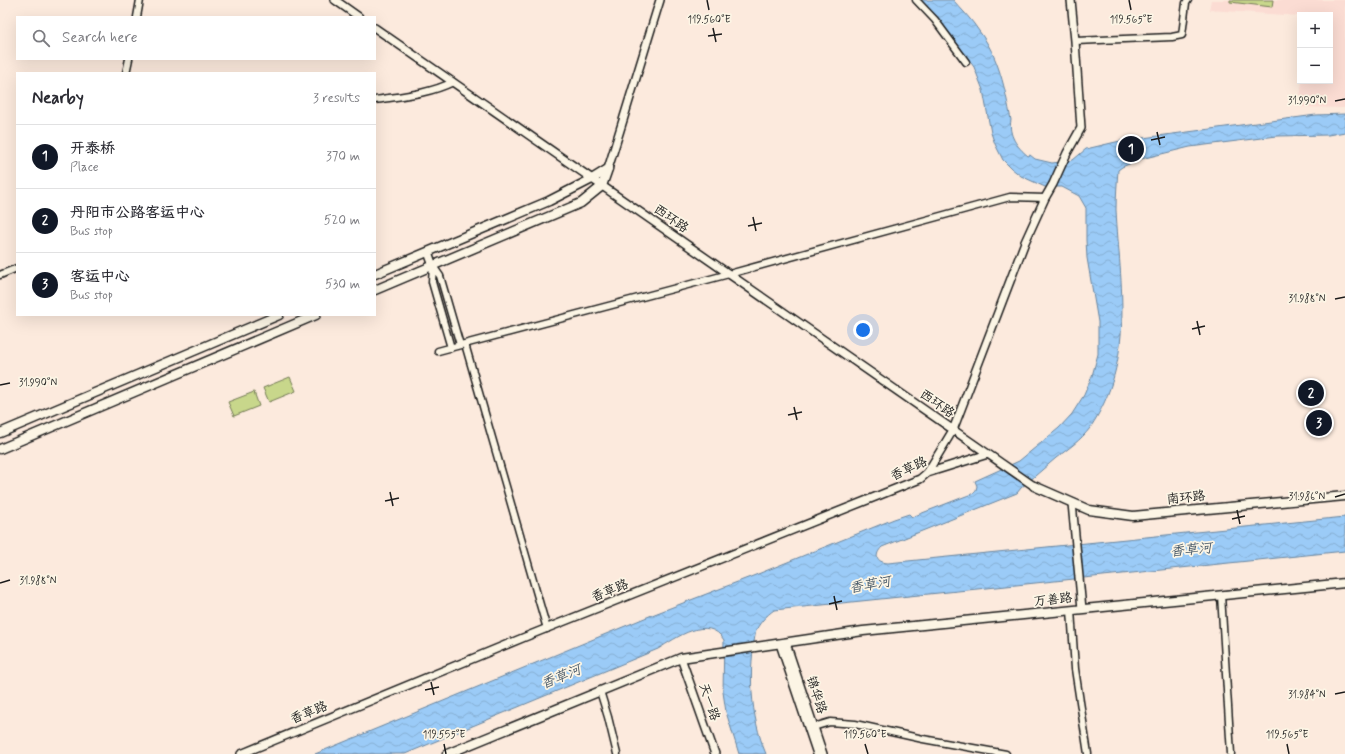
<!DOCTYPE html>
<meta charset="utf-8">
<style>
body{margin:0;font-family:Mynerve,"LXGW WenKai TC",sans-serif;background:#f7f7f7;color:#2b2b33}
.controls{position:absolute;right:12px;top:12px;display:grid;overflow:hidden;border-radius:0px;box-shadow:0 4px 16px #0002}
.controls button{width:36px;height:36px;display:grid;place-items:center;padding:0;border:0;border-bottom:1px solid #e1e1e2;background:#fff;color:#2b2b33;font:20px sans-serif}
.you{position:absolute;left:863px;top:330px;width:14px;height:14px;margin:-10px;border:3px solid #fff;border-radius:50%;background:#1a73e8;box-shadow:0 0 0 6px #1a73e833}
.badge{display:grid;place-items:center;width:26px;height:26px;border-radius:50%;background:#111827;color:#fff;font-size:13px;font-weight:700}
.pin{position:absolute;translate:-50% -50%;border:2px solid #fff;box-shadow:0 1px 4px #0006}
.list{margin:0;padding:0;list-style:none}
h2{display:flex;justify-content:space-between;align-items:center;height:52px;margin:0;padding:0 16px;font-size:17px}
h2 small{font-size:13px;font-weight:400;color:#7c7c81}
.list li{display:grid;grid-template-columns:26px 1fr auto;gap:12px;align-items:center;box-sizing:border-box;height:64px;padding:0 16px;border-top:1px solid #e1e1e2}
.list b{display:block;font-size:15px;white-space:nowrap}
.list p{margin:0;font-size:13px;white-space:nowrap;color:#7c7c81}
.list em{font-size:13px;font-style:normal;color:#7c7c81}
.icon{flex:none;width:22px;height:22px;fill:none;stroke:currentColor;stroke-width:2;stroke-linecap:round;stroke-linejoin:round}
.map{position:relative;flex:none;width:1345px;height:754px;overflow:hidden}
.search{position:absolute;background:#fff;box-shadow:0 4px 16px #0002;left:16px;top:16px;width:360px;height:44px;display:flex;align-items:center;gap:10px;box-sizing:border-box;padding:0 14px;border-radius:0px;color:#7c7c81;font-size:15px}
.panel{position:absolute;background:#fff;box-shadow:0 4px 16px #0002;left:16px;top:72px;width:360px;height:244px;border-radius:0px}
.map>svg:first-child{display:block}
.built{fill:#fbdcd3}
.park{fill:#c8d78b;stroke:#727a54}
.water{fill:url(#water-waves);stroke:#68859f}
.lines{fill:none;stroke-linecap:round;stroke-linejoin:round}
.minor-casing{stroke:#1c1c1c;stroke-width:9}
.tertiary-casing{stroke:#1c1c1c;stroke-width:10}
.secondary-casing{stroke:#1c1c1c;stroke-width:11}
.minor{stroke:#fcf5e5;stroke-width:6}
.tertiary{stroke:#fcf5e5;stroke-width:7}
.secondary{stroke:#fcf5e5;stroke-width:8}
.ticks{fill:none;stroke:#1c1c1c;stroke-width:1.5}
.labels{text-anchor:middle;dominant-baseline:central;stroke-width:3.5;stroke-linejoin:round;paint-order:stroke}
.street-label{font-size:13px;fill:#1c1c1c;stroke:#fcf5e5}
.water-label{font-size:14px;font-style:italic;fill:#485969;stroke:#fcf5e5}
.ticks-label{font-size:10px;text-anchor:middle;fill:#1c1c1c;stroke:#fcf5e5;stroke-width:3.5;stroke-linejoin:round;paint-order:stroke}
</style>
<div class="map">
<svg width="1345" height="754" viewBox="0 0 1345 754">
<defs>
<pattern id="water-waves" width="16" height="10" patternUnits="userSpaceOnUse"><rect width="16" height="10" fill="#9bcbf7"/><path d="M0 5q4-4 8 0t8 0" fill="none" stroke="#85aed3"/></pattern>
</defs>
<rect width="100%" height="100%" fill="#fceadd"/>
<filter id="ink" filterUnits="userSpaceOnUse"><feTurbulence type="fractalNoise" baseFrequency=".025" numOctaves="2"/><feDisplacementMap in="SourceGraphic" scale="8" xChannelSelector="R" yChannelSelector="G"/><feConvolveMatrix kernelMatrix="1 2 1 2 8 2 1 2 1" color-interpolation-filters="sRGB"/></filter>
<g filter="url(#ink)">
<path class="built" d="M1211 0H1345V108L1299 107 1302 81H1330V15H1300V16L1209 10Z"/>
<path class="park" d="M1230 0H1273L1272 7 1230 2Z
M290 377 296 391 269 402 263 388Z
M254 392 259 406 234 416 228 402Z"/>
<path class="water" d="M920 0H953C962 10 972 20 979 31 999 57 1005 89 1011 120 1008 135 1017 147 1028 156L1030 155 1035 159 1052 163 1069 161 1073 160 1086 149 1120 141 1316 115 1345 114V132L1328 135 1277 136 1190 147 1141 159 1122 167 1118 170C1117 183 1116 197 1116 210 1120 286 1136 359 1090 428 1081 440 1068 449 1056 458 1044 468 1033 478 1021 488L1017 493 882 547C874 555 876 562 888 563L1345 517V551L774 610C766 616 761 621 756 630 748 671 750 715 766 754H739L726 712 723 692 724 640C708 614 676 638 658 649L405 754H315L652 615 753 576 894 519 909 514 912 517 974 493 976 490 977 486 975 481 1019 461 1059 428 1072 414 1084 395 1092 376 1098 354V322L1087 258 1086 240V208L1079 196 1062 187H1045L1021 176 1011 168 1003 160 995 144 991 133 983 90 974 67 938 18Z"/>
<g class="lines">
<g class="minor-casing">
<path id="minor" d="M916 0 935 20 966 62
M137 17 140 0
M1075 41 1172 37 1182 35 1186 3 1188 0
M126 73 129 59
M375 100C401 96 429 94 453 82
M433 266 440 276 460 345
M433 266 432 282 451 348
M0 275 17 268
M465 344 547 629
M438 351 729 274 1010 197 1045 198
M1221 595 1231 754
M1071 610 1075 669 1088 754
M600 691 608 717 617 754
M810 728 830 722 855 724 923 739 1006 754"/>
</g>
<g class="tertiary-casing">
<path id="tertiary" d="M335 0 359 17
M375 28 1034 486
M608 169 660 0
M428 252 433 266
M927 473 953 430 1025 242 1045 198 1053 184 1067 153 1081 128 1075 41 1071 0
M1072 503 1082 609
M786 643 823 754
M780 644 817 754
M681 658 715 754
M241 754 525 637 920 479 927 473 988 454"/>
</g>
<g class="secondary-casing">
<path id="secondary" d="M375 274 549 201 592 179 608 169
M375 290 581 203 602 186 608 169
M0 433 279 315
M0 449 316 315
M1034 486 1089 510 1133 516 1345 496
M447 754 681 658 863 631 1345 583"/>
</g>
<use href="#minor" class="minor"/>
<use href="#tertiary" class="tertiary"/>
<use href="#secondary" class="secondary"/>
</g>
</g>
<path class="ticks" d="M707 0 709 10M1129 0 1131 10M713 28 716 42M708 36 722 34M1335 101 1345 99M1157 132 1160 145M1151 140 1165 137M753 217 756 231M748 226 762 223M1335 299 1345 297M1197 321 1200 335M1192 329 1205 326M0 385 10 383M794 407 797 420M788 415 802 412M390 492 393 506M1335 497 1345 494M385 501 399 498M1237 510 1240 524M1232 519 1245 516M0 583 10 580M834 596 837 610M829 604 842 601M431 682 434 695M425 690 439 687M1335 694 1345 692M444 744 446 754M865 744 868 754M1287 744 1289 754"/>
<g class="labels">
<g class="street-label">
<text transform="translate(671 219) rotate(35)">西环路</text>
<text transform="translate(937 404) rotate(35)">西环路</text>
<text transform="translate(909 469) rotate(-25)">香草路</text>
<text transform="translate(1186 498) rotate(-6)">南环路</text>
<text transform="translate(610 591) rotate(-22)">香草路</text>
<text transform="translate(1053 600) rotate(-6)">万善路</text>
<text transform="translate(816 695) rotate(72)">锦华路</text>
<text transform="translate(709 702) rotate(71)">天一路</text>
<text transform="translate(309 713) rotate(-22)">香草路</text>
</g>
<g class="water-label">
<text transform="translate(1191 550) rotate(-5)">香草河</text>
<text transform="translate(870 585) rotate(-10)">香草河</text>
<text transform="translate(561 677) rotate(-22)">香草河</text>
</g>
</g>
<g class="ticks-label">
<text x="709" y="23">119.560°E</text>
<text x="1131" y="23">119.565°E</text>
<text x="1307" y="104">31.990°N</text>
<text x="1307" y="302">31.988°N</text>
<text x="38" y="386">31.990°N</text>
<text x="1307" y="500">31.986°N</text>
<text x="38" y="584">31.988°N</text>
<text x="1307" y="698">31.984°N</text>
<text x="444" y="738">119.555°E</text>
<text x="865" y="738">119.560°E</text>
<text x="1287" y="738">119.565°E</text>
</g>
</svg>
<div class="controls">
<button>+</button>
<button>−</button>
</div>
<div class="you"></div>
<div class="pin badge" style="left:1131px;top:149px">1</div>
<div class="pin badge" style="left:1311px;top:393px">2</div>
<div class="pin badge" style="left:1319px;top:423px">3</div>
<div class="search"><svg class="icon" aria-label="search" viewBox="0 0 24 24"><circle cx="10" cy="10" r="6"/><path d="M15 15l6 6"/></svg>Search here</div>
<section class="panel">
<h2>Nearby<small>3 results</small></h2>
<ul class="list">
<li><span class="badge">1</span><div><b>开泰桥</b><p>Place</p></div><em>370 m</em></li>
<li><span class="badge">2</span><div><b>丹阳市公路客运中心</b><p>Bus stop</p></div><em>520 m</em></li>
<li><span class="badge">3</span><div><b>客运中心</b><p>Bus stop</p></div><em>530 m</em></li>
</ul>
</section>
</div>
